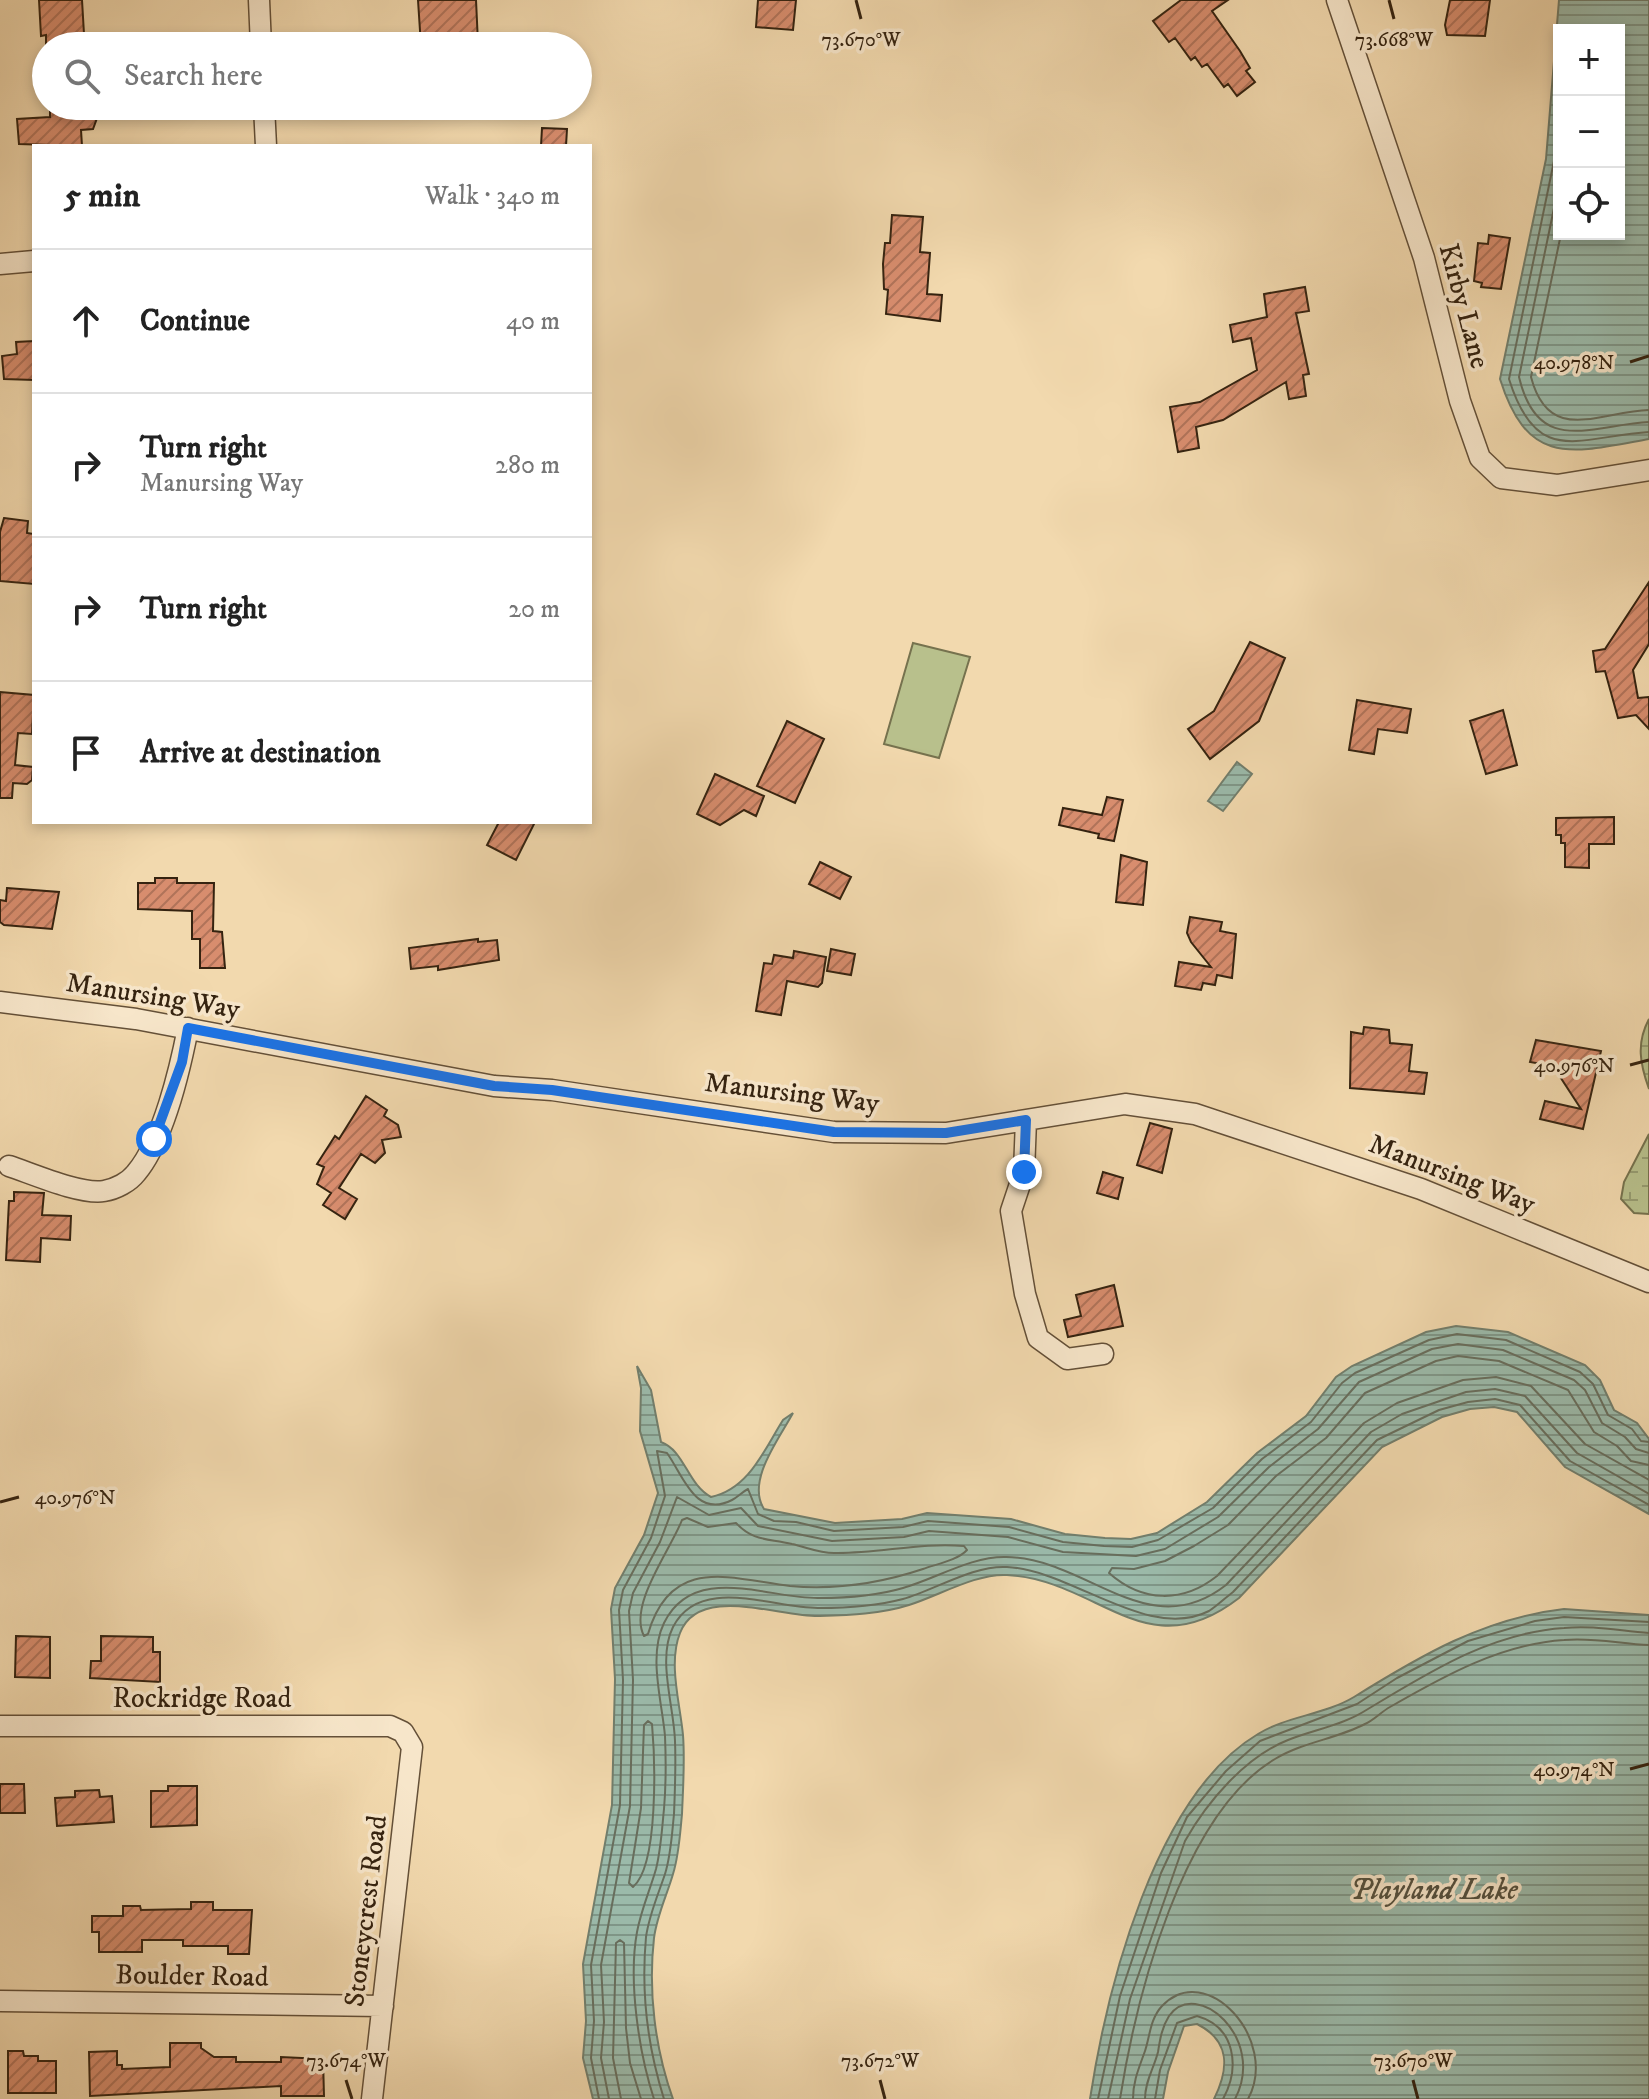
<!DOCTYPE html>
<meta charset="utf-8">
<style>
body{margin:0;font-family:"IM FELL DW Pica",serif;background:#f2f2f2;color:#222}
.controls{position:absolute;right:24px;top:24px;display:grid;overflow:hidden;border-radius:0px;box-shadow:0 4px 12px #0003}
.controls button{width:72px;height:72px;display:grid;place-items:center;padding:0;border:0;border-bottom:2px solid #e0e0e0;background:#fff;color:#222;font:40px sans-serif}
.stop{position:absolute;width:24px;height:24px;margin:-18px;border:6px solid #1a73e8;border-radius:50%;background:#fff}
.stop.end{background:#1a73e8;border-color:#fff;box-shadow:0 2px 8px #0008}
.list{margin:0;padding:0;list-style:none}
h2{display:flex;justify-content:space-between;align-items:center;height:104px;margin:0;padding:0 32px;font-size:34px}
h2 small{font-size:26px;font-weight:400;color:#767676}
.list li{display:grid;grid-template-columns:52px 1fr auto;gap:24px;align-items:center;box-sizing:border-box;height:144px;padding:0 32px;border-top:2px solid #e0e0e0}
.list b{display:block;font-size:30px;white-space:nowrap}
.list p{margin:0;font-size:26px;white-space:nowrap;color:#767676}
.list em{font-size:26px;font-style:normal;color:#767676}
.icon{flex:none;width:44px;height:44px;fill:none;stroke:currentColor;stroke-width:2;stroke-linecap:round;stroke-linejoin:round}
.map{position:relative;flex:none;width:1649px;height:2099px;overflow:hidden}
.search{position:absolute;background:#fff;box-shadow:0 4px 12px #0003;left:32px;top:32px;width:560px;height:88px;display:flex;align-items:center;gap:20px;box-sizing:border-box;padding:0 28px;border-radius:44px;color:#767676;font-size:30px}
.panel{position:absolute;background:#fff;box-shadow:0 4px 12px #0003;left:32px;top:144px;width:560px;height:680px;border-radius:0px}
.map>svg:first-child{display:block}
.green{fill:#b8c08c;stroke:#76724e;stroke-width:2}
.wetland{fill:url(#wetland-marsh);stroke:#76724e;stroke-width:2}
.water{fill:url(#water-rules);stroke:#727e6c;stroke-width:2;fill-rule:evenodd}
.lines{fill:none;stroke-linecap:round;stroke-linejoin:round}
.shore{stroke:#686e5d;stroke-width:2}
.building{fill:url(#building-hatch);stroke:#352310;stroke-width:2}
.minor-casing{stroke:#645038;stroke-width:23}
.minor{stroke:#f7e6ca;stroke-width:20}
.route{stroke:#1a73e8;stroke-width:10}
.ticks{fill:none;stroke:#352310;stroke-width:3}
.labels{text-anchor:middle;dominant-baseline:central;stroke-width:7;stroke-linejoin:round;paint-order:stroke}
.street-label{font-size:28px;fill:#352310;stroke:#f7e6ca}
.water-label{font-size:30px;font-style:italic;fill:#54503e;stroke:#f7e6ca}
.ticks-label{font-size:20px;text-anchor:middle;fill:#352310;stroke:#f7e6ca;stroke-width:7;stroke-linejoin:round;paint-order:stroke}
</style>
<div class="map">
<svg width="1649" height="2099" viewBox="0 0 1649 2099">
<defs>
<pattern id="wetland-marsh" width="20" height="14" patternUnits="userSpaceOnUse" patternTransform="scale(2)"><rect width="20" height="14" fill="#b8c08c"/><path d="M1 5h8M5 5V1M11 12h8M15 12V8" fill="none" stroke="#969c71"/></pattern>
<pattern id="water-rules" width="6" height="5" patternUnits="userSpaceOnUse" patternTransform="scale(2)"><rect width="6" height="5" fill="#9bbaaa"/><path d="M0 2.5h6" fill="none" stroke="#7f9789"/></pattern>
<pattern id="building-hatch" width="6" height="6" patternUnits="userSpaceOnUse" patternTransform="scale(2)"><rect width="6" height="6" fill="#d88d6e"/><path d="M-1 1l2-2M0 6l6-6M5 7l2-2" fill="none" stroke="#b07359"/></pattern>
</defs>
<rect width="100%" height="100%" fill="#f2d9ae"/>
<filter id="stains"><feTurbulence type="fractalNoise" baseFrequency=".0025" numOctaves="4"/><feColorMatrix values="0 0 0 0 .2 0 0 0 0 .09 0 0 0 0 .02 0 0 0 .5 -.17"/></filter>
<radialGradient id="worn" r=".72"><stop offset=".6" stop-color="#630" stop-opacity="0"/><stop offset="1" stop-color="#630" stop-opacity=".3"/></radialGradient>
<path class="green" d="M913 643 970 657 939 758 884 744Z"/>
<path class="wetland" d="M1649 1019V1089C1640 1064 1636 1043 1649 1019Z
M1649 1134V1214L1634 1213 1621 1199 1624 1182Z"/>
<path class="water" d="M1559 0H1649V439C1572 453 1528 468 1500 379L1546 159ZM1619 30V234H1559V30Z
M1237 762 1252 774 1223 811 1208 801Z
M1456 1326 1508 1332 1585 1365 1600 1380 1614 1410 1637 1423 1649 1439V1514L1565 1467 1517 1412 1494 1407 1470 1409 1442 1417 1382 1447 1239 1598C1146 1670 1100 1580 1007 1575 977 1573 938 1596 909 1605 881 1614 849 1615 819 1616 779 1617 699 1584 680 1633 668 1663 680 1703 683 1735 685 1761 683 1788 682 1814 680 1834 679 1855 673 1874 667 1895 657 1915 654 1938 648 1991 655 2049 673 2099H593L583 2058 586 2021 583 1964 612 1805 615 1679 611 1609 615 1588 644 1535 658 1493 640 1431 641 1388 637 1366 651 1390 661 1442C685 1451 687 1484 711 1497 749 1489 764 1450 783 1420L793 1413C779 1439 746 1481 764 1509L835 1523 902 1519 927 1513 1011 1519 1065 1534 1105 1538 1131 1539 1157 1533 1207 1502 1257 1453 1306 1416 1336 1377 1352 1366 1426 1332Z
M1564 1609 1649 1615V2099H1214C1229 2069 1231 2041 1197 2024L1184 2026 1168 2072 1163 2099H1090C1107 1988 1155 1795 1258 1734 1287 1716 1324 1715 1354 1697 1420 1656 1484 1618 1564 1609Z"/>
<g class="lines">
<path class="shore" d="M1559 97 1554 161 1509 379C1537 469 1580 436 1649 432
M1559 184 1519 377C1538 457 1591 425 1649 422
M1561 234 1531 377C1549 446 1600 411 1649 410
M1649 1465 1631 1461 1617 1446 1594 1432 1568 1390 1499 1361 1458 1356 1436 1361 1365 1393 1326 1438 1276 1476 1228 1525 1194 1546 1165 1561 1134 1569 1112 1568 1109 1573C1143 1603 1183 1603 1217 1576L1364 1423 1397 1403 1463 1380 1496 1377 1531 1386 1585 1444 1649 1480
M687 1518 708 1527 736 1523C754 1542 768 1538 792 1544 806 1547 819 1553 834 1553 878 1554 920 1542 964 1546L967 1550C958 1560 937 1564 923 1569 881 1583 834 1590 790 1586 732 1579 671 1554 648 1634L644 1636C628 1605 670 1551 682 1520Z
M648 1721 652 1724C655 1758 659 1865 633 1887L629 1883 641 1808 644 1725Z
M599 2099 591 2058 594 2021 591 1965 620 1805 623 1680 619 1610 623 1590 651 1538 665 1496 657 1451 667 1453C683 1475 695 1519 732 1500 738 1497 742 1492 748 1489L758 1514 774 1521 796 1522 834 1531 903 1527 928 1521 1009 1527 1063 1542 1104 1546 1132 1547 1158 1540 1213 1508 1262 1459 1311 1422 1342 1383 1355 1373 1429 1340 1457 1334 1506 1340 1580 1372 1593 1384 1608 1415 1632 1429 1641 1441 1649 1442
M609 2099 601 2058 604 2022 601 1965 630 1806 633 1680 629 1611 633 1593 660 1542 677 1497 709 1515 741 1508 758 1526 832 1541 904 1537 929 1531 1008 1537 1063 1552 1136 1556 1165 1549 1218 1517 1269 1467 1318 1429 1359 1382 1432 1349 1458 1344 1503 1350 1574 1380 1585 1390 1602 1423 1625 1437 1636 1449 1649 1453
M621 2099 613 2058 616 1943 620 1940 624 1943 626 2028 630 2063 641 2099
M654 2099C639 2053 628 1981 637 1932 641 1910 650 1890 656 1869 661 1849 662 1828 664 1809 666 1785 666 1760 665 1736 662 1701 648 1656 664 1623 694 1562 769 1599 819 1598 846 1598 876 1596 903 1588 935 1579 972 1556 1006 1557 1088 1558 1148 1646 1226 1585L1371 1432 1402 1414 1466 1392 1495 1389 1525 1396 1577 1453 1649 1494
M664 2099C648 2048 641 1991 646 1937 649 1915 658 1895 665 1874 671 1855 672 1833 674 1814 675 1790 676 1765 675 1741 674 1706 657 1659 673 1627 700 1574 774 1609 819 1608 847 1608 876 1606 903 1599 935 1590 973 1565 1007 1567 1072 1570 1148 1642 1209 1611 1217 1606 1225 1598 1233 1592L1377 1440 1439 1410 1468 1402 1495 1399 1520 1405 1570 1461 1649 1505
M1098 2099 1120 1996 1161 1873 1187 1817 1226 1771 1260 1741 1357 1704 1397 1678 1468 1641 1535 1621 1564 1617 1649 1622
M1108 2099 1130 1999 1185 1841C1207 1802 1245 1757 1288 1740 1312 1730 1340 1726 1363 1712 1425 1675 1488 1633 1564 1628 1593 1625 1620 1631 1649 1633
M1120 2099C1136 1998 1182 1814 1275 1759 1303 1742 1336 1739 1365 1724 1374 1720 1381 1712 1390 1707 1444 1676 1501 1644 1564 1640 1593 1637 1621 1644 1649 1645
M1133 2099C1133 2081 1139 2068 1145 2051 1150 2036 1150 2019 1162 2006 1206 1959 1280 2040 1248 2099
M1145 2099C1145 2081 1154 2068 1158 2052 1160 2039 1162 2027 1169 2016 1196 1977 1267 2038 1235 2099
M1155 2099 1160 2070 1177 2023 1197 2016C1236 2027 1240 2068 1223 2099"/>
</g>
<path class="building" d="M39 0H82L84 34H72V46H46V35L41 36Z
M418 0H476L478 43 421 46Z
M758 0H796L793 30 756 27Z
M1181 0H1228L1212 11 1240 51 1250 68 1246 71 1255 82 1237 96 1228 84 1224 87 1207 64 1202 67 1195 57 1191 60 1175 38 1169 42 1153 21Z
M1450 0H1490L1485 36 1447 35 1445 25Z
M73 107 74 110 92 109 97 118 93 129 81 130 82 146 19 144 17 119 50 117V108Z
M542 128 567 129 566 146H541Z
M892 215 923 217 920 252 930 253 927 294 942 295 940 321 886 314 888 290 884 289 883 264 885 243H890Z
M1489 235 1510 238 1501 289 1481 287 1482 283 1474 281 1478 243 1488 244Z
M1305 287 1309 311 1296 313 1309 374 1303 375 1306 396 1289 399 1286 382 1223 420 1196 427 1199 448 1178 452 1170 407 1200 402 1257 370 1251 338 1233 342 1230 325 1267 317 1264 294Z
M34 341V380L4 379 2 356 17 354 16 342Z
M4 518 28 521 27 533 34 534V584L0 581V532Z
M1649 582V644L1633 670 1638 698 1649 697V729L1636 715 1618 718 1605 671 1596 672 1593 651 1605 649Z
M1250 642 1285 658 1259 721 1210 759 1188 729 1214 711Z
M0 692 34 695 32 734 18 733 15 765 33 767 32 780 27 784 13 783 12 798H0Z
M1357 700 1411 709 1407 733 1378 729 1374 754 1349 750Z
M1503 710 1517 765 1486 774 1470 721Z
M787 721 824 739 795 803 757 786Z
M715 774 764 796 756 816 744 810 720 825 697 814Z
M1107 797 1123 800 1114 841 1098 838 1099 834 1059 825 1063 808 1102 815Z
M1614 817V844H1589V868L1565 867V843H1561V835H1556V818Z
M499 822H535L516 860 487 845Z
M1121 855 1147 862 1143 905 1116 902Z
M820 862 851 877 840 899 809 884Z
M155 878H177V883H214L213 931 222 932 225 968H200V939H192V911L138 909V883H155Z
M7 888 59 892 52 929 4 925 0 922V900L6 901Z
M1190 917 1222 922 1220 931 1236 934 1232 978 1217 975 1215 985 1203 983 1201 990 1175 986 1179 962 1211 967 1191 942 1187 933Z
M478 939V942L497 940 499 960 438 970V966L411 969 409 948Z
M831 949 855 954 851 975 827 971Z
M794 951 826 957 822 983 818 987 787 981 781 1015 756 1011 764 963 772 964 774 955 793 958Z
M1364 1027 1389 1030 1390 1043 1412 1045 1409 1071 1427 1073 1424 1094 1350 1088 1351 1032 1363 1034Z
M1536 1040 1601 1051 1583 1129 1540 1119 1545 1101 1581 1109 1553 1066 1530 1062Z
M366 1096 387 1110 384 1116 398 1125 401 1137 382 1140 385 1153 375 1163 361 1154 339 1188 357 1199 345 1219 323 1205 331 1193 317 1184 324 1167 317 1164 335 1136 339 1139Z
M1150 1123 1172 1129 1162 1173 1137 1165Z
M1103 1172 1123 1178 1118 1199 1097 1193Z
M14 1192 44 1193 42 1215 71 1216 70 1240 41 1238 40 1262 6 1260 9 1201H14Z
M1114 1285 1123 1326 1068 1337 1064 1320 1081 1316 1076 1295Z
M16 1636 50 1637V1678L15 1677Z
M101 1636 153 1637V1652H160V1682L90 1678 91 1661H101Z
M0 1784H24L25 1813H0Z
M168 1786H197V1825L151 1827V1791H168Z
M99 1790 100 1797 112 1796 114 1822 57 1826 55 1798 75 1797V1791Z
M191 1902H213V1910H252L249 1954H228V1946H183V1940H142V1952H99V1932H92V1916H123V1906H140L141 1910 191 1909Z
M170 2043H201V2048L214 2057H236V2062H281V2057L323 2059 324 2096H281V2086L90 2096 89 2052 117 2051V2065H122V2069L170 2067Z
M8 2051H23L24 2056H38V2061H56V2093H8Z"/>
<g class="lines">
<g class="minor-casing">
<path id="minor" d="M259 0 261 46
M1337 0 1424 258 1460 401 1480 458 1501 478 1557 485 1649 470
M264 106 266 146
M264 109 319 106
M0 264 34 261
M0 1002 136 1019 494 1086 552 1090 834 1132 946 1133 1125 1104 1195 1114 1421 1189 1649 1282
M1026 1120 1024 1172 1011 1211 1025 1294 1038 1338 1067 1359 1103 1354
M9 1166C33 1174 81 1195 104 1191 116 1189 129 1182 136 1173 163 1141 180 1069 188 1028
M0 1726H390L403 1732 412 1747 372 2099
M0 2001 383 2006"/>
</g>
<use href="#minor" class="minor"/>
</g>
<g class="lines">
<path class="route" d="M154 1139 182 1062 188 1028 494 1086 552 1090 834 1132 946 1133 1026 1120 1024 1172"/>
</g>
<path class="ticks" d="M856 0 861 19M1389 0 1394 19M1630 362 1649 356M1630 1065 1649 1060M0 1502 19 1497M1630 1769 1649 1764M346 2080 352 2099M880 2080 885 2099M1413 2080 1418 2099"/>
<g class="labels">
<g class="street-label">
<text transform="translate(1464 306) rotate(75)">Kirby Lane</text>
<text transform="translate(153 996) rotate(9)">Manursing Way</text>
<text transform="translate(792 1093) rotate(7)">Manursing Way</text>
<text transform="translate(1452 1174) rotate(21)">Manursing Way</text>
<text x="202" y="1698">Rockridge Road</text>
<text transform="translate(366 1911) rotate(-83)">Stoneycrest Road</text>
<text transform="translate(192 1976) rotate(1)">Boulder Road</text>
</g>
<g class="water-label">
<text x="1434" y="1890">Playland Lake</text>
</g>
</g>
<g class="ticks-label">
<text x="861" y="46">73.670°W</text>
<text x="1394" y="46">73.668°W</text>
<text x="1574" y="369">40.978°N</text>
<text x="1574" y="1072">40.976°N</text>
<text x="75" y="1504">40.976°N</text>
<text x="1574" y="1776">40.974°N</text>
<text x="346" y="2067">73.674°W</text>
<text x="880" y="2067">73.672°W</text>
<text x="1413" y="2067">73.670°W</text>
</g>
<rect width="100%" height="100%" filter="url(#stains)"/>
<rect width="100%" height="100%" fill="url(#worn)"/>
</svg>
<div class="controls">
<button>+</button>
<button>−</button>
<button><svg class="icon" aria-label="locate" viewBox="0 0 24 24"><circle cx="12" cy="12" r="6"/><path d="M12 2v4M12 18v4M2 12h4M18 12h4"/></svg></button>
</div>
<div class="stop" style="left:154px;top:1139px"></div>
<div class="stop end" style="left:1024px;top:1172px"></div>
<div class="search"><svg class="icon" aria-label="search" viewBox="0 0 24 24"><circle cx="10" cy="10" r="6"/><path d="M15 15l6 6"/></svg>Search here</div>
<section class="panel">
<h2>5 min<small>Walk · 340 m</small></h2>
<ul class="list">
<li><svg class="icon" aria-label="ahead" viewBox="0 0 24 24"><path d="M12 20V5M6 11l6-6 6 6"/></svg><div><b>Continue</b></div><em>40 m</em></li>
<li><svg class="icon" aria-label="right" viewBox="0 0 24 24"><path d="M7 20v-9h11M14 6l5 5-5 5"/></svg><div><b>Turn right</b><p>Manursing Way</p></div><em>280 m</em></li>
<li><svg class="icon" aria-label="right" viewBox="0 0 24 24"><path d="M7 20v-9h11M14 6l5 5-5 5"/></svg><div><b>Turn right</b></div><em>20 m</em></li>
<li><svg class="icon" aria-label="arrive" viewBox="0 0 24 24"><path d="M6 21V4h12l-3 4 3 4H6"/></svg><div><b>Arrive at destination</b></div></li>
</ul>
</section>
</div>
